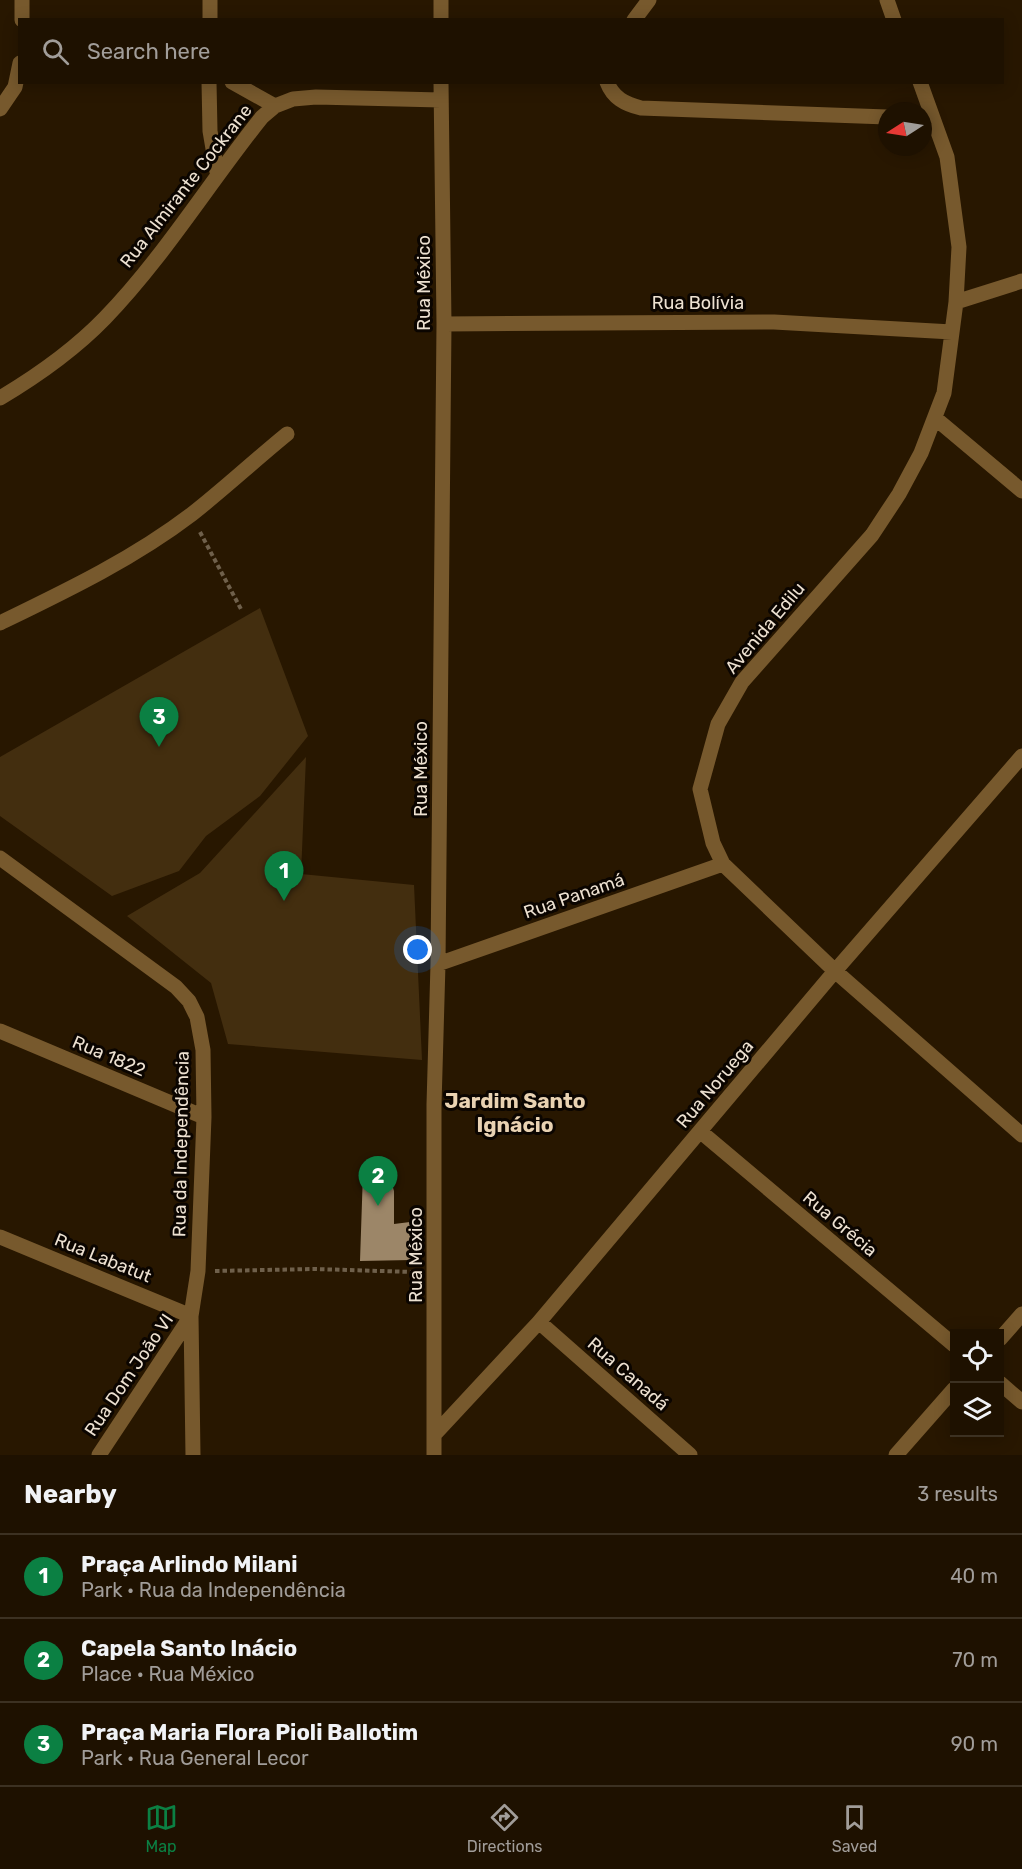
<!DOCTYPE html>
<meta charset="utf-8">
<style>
body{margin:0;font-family:Rubik,sans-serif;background:#2b1f0f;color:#f1f3f6}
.controls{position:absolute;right:18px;bottom:18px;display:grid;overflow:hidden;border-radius:0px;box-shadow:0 3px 15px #0003}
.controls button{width:54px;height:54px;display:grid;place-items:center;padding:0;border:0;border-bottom:2px solid #3c3122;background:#1e1100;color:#f1f3f6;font:30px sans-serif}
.compass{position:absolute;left:878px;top:102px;width:54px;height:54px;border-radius:50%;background:#1e1100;box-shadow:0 3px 15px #0003;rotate:258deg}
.you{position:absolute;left:418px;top:950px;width:21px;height:21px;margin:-15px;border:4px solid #fff;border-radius:50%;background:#1a73e8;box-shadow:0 0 0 9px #1a73e833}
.badge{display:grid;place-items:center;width:39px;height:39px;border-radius:50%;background:#0b8043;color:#fff;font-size:20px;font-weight:700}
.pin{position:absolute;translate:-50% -50px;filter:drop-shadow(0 2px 3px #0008)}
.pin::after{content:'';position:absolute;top:32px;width:21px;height:18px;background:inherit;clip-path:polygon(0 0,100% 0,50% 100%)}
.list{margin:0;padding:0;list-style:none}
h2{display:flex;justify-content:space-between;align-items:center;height:78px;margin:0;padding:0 24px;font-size:26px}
h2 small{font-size:20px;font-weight:400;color:#a19d99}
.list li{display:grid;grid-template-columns:39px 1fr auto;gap:18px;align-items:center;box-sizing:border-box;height:84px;padding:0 24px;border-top:2px solid #3c3122}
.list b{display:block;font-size:22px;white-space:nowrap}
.list p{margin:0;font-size:20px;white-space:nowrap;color:#a19d99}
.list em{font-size:20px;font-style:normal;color:#a19d99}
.icon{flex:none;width:33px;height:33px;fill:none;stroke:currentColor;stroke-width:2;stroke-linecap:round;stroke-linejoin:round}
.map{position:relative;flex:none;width:1022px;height:1455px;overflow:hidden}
.search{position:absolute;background:#1e1100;box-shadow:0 3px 15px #0003;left:18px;right:18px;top:18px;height:66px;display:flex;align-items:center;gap:15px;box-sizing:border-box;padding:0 21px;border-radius:0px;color:#a19d99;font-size:22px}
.sheet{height:330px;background:#1e1100}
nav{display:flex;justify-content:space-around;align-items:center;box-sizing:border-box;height:84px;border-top:2px solid #3c3122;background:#1e1100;font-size:16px;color:#a19d99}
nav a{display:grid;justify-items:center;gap:3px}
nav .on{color:#0b8043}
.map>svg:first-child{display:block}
.green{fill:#432e0f}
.building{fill:#9c8668}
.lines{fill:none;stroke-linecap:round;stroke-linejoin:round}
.path{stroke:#6f604b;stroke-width:4;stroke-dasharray:4.5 3;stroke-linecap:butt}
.minor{stroke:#77592d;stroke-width:15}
.labels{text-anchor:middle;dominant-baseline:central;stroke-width:6;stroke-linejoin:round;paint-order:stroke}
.street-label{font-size:18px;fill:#ede1d1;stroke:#0b0500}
.quarter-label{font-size:21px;font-weight:bold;fill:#e9d2b2;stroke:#0b0500}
</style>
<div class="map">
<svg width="1022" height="1455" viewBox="0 0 1022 1455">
<rect width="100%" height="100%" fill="#281700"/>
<path class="green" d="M260 608 308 736 260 796 206 836 179 871 112 896 0 816V757Z
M306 757 301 874 414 885 422 1060 228 1044 211 983 127 916 200 873Z"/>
<path class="building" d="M388 1171 394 1191V1224L410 1222 411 1260 360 1261 363 1172Z"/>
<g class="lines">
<path class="path" d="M200 532 242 611
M215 1271 315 1269 414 1272"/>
<path class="minor" d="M441 0V20
M887 0 894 20
M22 20V0
M210 20V0
M634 20 649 0
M209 82 210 131 217 172
M232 82 275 106
M607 82C613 98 625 104 641 108L887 117
M920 82 947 157 959 247 956 302 944 393 921 453 899 494 872 535 742 682 718 724 700 789 713 843 723 864 835 971 1022 1135
M0 109 15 87 20 63
M956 302 1022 281
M444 324 774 322 952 332
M0 398C37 376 75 349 105 318 164 257 209 183 262 117L275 106 293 99 316 97 441 100
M935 418 1022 491
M0 623C66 591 133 559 192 514 224 489 255 460 287 434
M0 858 176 987 189 1001 197 1017 203 1050 204 1117 198 1271 191 1316 193 1455
M438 964 723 864
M0 1031 204 1117
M701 1132 954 1345
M0 1237 191 1316 99 1455
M539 1322 690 1455
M1000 1339 1022 1314
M1000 1383 1022 1402
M434 1435 539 1322 835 971 1022 756
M434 1455V1105L438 964 444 324 441 82
M896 1455 954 1389"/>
</g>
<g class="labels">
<g class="street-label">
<text transform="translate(186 186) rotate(-52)">Rua Almirante Cockrane</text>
<text transform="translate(424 283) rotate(-90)">Rua México</text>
<text x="698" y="303">Rua Bolívia</text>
<text transform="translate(765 628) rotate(-50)">Avenida Edilu</text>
<text transform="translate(421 769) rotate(-90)">Rua México</text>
<text transform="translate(574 896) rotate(-19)">Rua Panamá</text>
<text transform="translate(109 1056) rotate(23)">Rua 1822</text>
<text transform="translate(715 1084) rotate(-50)">Rua Noruega</text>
<text transform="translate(181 1144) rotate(-89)">Rua da Independência</text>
<text transform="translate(840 1224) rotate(40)">Rua Grécia</text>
<text transform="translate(416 1255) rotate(-90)">Rua México</text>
<text transform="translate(103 1258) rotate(22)">Rua Labatut</text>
<text transform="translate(628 1374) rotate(41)">Rua Canadá</text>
<text transform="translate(129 1375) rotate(-56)">Rua Dom João VI</text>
</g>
<g class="quarter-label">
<text x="515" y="1100">Jardim Santo<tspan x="515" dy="24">Ignácio</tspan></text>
</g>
</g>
</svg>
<div class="controls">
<button><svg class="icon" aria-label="locate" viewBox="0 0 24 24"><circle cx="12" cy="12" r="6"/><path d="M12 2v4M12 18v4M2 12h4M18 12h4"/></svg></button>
<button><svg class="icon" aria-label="layers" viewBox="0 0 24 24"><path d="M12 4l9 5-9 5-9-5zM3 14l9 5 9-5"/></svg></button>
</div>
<svg class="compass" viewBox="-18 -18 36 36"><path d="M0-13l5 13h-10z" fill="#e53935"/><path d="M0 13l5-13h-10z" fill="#a19d99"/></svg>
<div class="you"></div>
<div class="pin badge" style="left:284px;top:901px">1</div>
<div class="pin badge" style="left:378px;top:1206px">2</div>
<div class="pin badge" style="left:159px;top:747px">3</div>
<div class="search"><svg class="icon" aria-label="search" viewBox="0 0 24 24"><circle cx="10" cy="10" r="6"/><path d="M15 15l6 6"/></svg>Search here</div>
</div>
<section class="sheet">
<h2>Nearby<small>3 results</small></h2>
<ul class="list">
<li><span class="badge">1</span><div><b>Praça Arlindo Milani</b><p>Park · Rua da Independência</p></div><em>40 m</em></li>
<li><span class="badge">2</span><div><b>Capela Santo Inácio</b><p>Place · Rua México</p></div><em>70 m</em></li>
<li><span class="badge">3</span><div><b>Praça Maria Flora Pioli Ballotim</b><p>Park · Rua General Lecor</p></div><em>90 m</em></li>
</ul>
</section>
<nav>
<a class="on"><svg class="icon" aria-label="map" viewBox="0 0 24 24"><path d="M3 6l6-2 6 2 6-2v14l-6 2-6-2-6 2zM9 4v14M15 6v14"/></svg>Map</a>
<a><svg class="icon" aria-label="directions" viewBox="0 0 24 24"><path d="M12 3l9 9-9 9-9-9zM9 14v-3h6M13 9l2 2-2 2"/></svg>Directions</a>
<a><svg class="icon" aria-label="saved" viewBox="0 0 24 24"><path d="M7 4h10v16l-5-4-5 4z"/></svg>Saved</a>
</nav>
